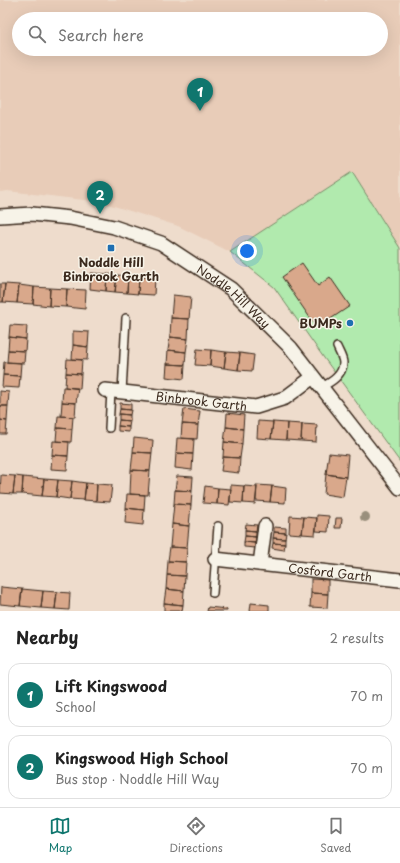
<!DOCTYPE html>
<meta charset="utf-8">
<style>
body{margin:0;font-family:"Playpen Sans",sans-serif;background:#f6f6f6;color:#222}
.you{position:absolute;left:247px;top:251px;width:14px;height:14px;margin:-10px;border:3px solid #fff;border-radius:50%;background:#1a73e8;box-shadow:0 0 0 6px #1a73e833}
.badge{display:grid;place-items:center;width:26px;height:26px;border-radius:50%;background:#0f766e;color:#fff;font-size:13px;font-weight:700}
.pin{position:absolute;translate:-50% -33px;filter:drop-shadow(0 1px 2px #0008)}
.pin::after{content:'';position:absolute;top:21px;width:14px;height:12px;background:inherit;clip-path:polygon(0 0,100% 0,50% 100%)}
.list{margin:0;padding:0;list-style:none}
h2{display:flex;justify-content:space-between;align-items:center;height:52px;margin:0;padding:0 16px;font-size:17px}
h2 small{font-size:13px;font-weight:400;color:#767676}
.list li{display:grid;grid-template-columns:26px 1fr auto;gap:12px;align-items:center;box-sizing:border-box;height:64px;margin:0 8px 8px;padding:0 8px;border:1px solid #e0e0e0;border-radius:12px}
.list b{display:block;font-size:15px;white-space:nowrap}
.list p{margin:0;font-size:13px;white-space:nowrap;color:#767676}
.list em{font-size:13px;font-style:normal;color:#767676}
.icon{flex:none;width:22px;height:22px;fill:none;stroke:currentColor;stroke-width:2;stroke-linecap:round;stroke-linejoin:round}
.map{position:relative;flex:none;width:400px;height:611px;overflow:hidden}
.search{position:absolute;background:#fff;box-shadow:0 4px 16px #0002;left:12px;right:12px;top:12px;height:44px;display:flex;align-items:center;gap:10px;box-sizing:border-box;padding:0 14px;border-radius:22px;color:#767676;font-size:15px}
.sheet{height:196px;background:#fff}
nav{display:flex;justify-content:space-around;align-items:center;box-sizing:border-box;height:56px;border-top:1px solid #e0e0e0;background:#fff;font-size:11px;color:#767676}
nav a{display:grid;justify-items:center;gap:2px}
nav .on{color:#0f766e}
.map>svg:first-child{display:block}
.built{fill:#e8ccb8;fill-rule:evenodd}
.green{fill:#b1eaae;stroke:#768a66}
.building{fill:#d9a88b;stroke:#3b2a1e}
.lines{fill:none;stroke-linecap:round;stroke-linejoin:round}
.lane-casing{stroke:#3b2a1e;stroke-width:10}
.street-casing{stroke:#3b2a1e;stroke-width:16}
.lane{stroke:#f7f3e8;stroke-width:7}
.street{stroke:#f7f3e8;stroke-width:13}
.tree{fill:#998f7c}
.poi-dot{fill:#1f6fb2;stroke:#f7f3e8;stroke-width:1.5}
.labels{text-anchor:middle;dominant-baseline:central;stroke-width:3;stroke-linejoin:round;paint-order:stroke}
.poi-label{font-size:12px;font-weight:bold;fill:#3b2a1e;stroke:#f7f3e8}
.street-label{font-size:12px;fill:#3b2a1e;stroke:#f7f3e8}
</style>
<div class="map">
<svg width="400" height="611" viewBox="0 0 400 611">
<rect width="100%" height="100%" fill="#eedccc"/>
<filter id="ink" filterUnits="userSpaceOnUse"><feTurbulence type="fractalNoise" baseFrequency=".025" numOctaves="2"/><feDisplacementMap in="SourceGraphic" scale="8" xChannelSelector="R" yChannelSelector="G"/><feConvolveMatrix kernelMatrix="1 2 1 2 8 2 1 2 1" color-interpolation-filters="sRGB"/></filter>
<g filter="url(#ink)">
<path class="built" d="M0 0H400V248L352 172 230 252 178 226 101 202 8 191 0 192ZM19 19H381V49H19Z"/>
<path class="green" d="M352 172 400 248V462L324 358 274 287 230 252Z"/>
<path class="building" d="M302 263 318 286 330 277 350 306 317 328 282 277Z
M91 273 107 274 106 291 90 289Z
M107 274 117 275 115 292 106 291Z
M117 275 128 276 127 293 115 292Z
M128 276 139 277 138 294 127 293Z
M139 277 155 278 154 295 138 294Z
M0 284H5L3 302H0Z
M5 284 19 285 17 303 3 302Z
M19 285 34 287 33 304 17 303Z
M34 287 50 288 49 306 33 304Z
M50 288 67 289 66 307 49 306Z
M67 289 86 290 85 309 66 307Z
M173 295 191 297 189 319 171 318Z
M171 318 189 319 188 339 170 337Z
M10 325 27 326 26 339 9 337Z
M73 331 89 332 88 347 73 345Z
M9 337 26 339 25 351 8 350Z
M170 337 188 339 186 352 168 350Z
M73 345 88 347 87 360 72 359Z
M197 349 211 350 210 366 195 365Z
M8 350 25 351 24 363 7 362Z
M168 350 186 352 185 365 167 364Z
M211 350 226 352 224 368 210 366Z
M226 352 240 353 238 370 224 368Z
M240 353 254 355 252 371 238 370Z
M67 359 82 360 81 374 66 373Z
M4 362 21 363 20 376 3 375Z
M167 364 185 365 184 379 166 377Z
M66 373 81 374 80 389 65 387Z
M3 375 20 376 19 388 2 387Z
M63 387 78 388 76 403 62 402Z
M0 391 9 392 8 406H0Z
M62 402 76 403 75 417 61 416Z
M120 403 131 404V410L120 409Z
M0 406H8L7 421 0 420Z
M120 409 131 410 130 415 119 414Z
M184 409 200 411 198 425 182 424Z
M227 413 244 415 243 429 226 427Z
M119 414 130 415V421L119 420Z
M58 416 73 417 72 429 57 428Z
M0 420 7 421 6 434H0Z
M119 420 130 421 129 427 118 426Z
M258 421 273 422 271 439 257 438Z
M273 422 287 423 286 440 271 439Z
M287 423 302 424 301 441 286 440Z
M182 424 198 425 197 439 181 438Z
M302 424 317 425 316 442 301 441Z
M118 426 129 427V432L118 431Z
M226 427 243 429 242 444 224 442Z
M57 428 72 429 71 442 56 441Z
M134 438 153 440 152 453 133 452Z
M177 438 194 439 193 454 176 453Z
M53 441 69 442 68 456 52 455Z
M224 442 242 444 240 458 223 457Z
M133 452 152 453 150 471 131 470Z
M176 453 193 454 192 470 175 468Z
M329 453 348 455 346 477 326 474Z
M52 455 68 456 67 470 51 469Z
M223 457 240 458 239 473 221 471Z
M131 470 150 471 148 495 130 494Z
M326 474 346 477 343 497 324 494Z
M1 475 15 476 13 494 0 493Z
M15 476 23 477 22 494H13Z
M177 476 193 477 192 491 175 490Z
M23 477 44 479 42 496 22 494Z
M44 479 58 480 56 497 42 496Z
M58 480 72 481 70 499 56 497Z
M72 481 86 483 84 500 70 499Z
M86 483 97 484 96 501 84 500Z
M97 484 112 485 110 502 96 501Z
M231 485 244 486 243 503 230 502Z
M257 485 272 486 270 502 256 501Z
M205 486 218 488 217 504 203 503Z
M244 486 257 487 255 504 243 503Z
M272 486 286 488 285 503 270 502Z
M218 488 231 489 229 505 217 504Z
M175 490 192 491 191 505 174 504Z
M127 494 145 495 144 510 126 508Z
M174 504 191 505 189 526 172 524Z
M126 508 144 510 143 525 125 523Z
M317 515 329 516 328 532 316 531Z
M290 516 304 517 302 534 289 533Z
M304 517 317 518 315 535 302 534Z
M336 518H342L341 528H335Z
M172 524 189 526 187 548 170 547Z
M246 524 257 525 256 531 245 530Z
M274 527 286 528V533L274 532Z
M245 530 256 531V537L245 536Z
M274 532 286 533 285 539 273 538Z
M245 536 256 537 255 543 244 542Z
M273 538 285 539V544L273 543Z
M244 542 255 543V548L244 547Z
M273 543 285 544 284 550 272 548Z
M170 547 187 548 186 562 168 561Z
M168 561 186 562 185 576 167 575Z
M167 575 185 576 184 591 166 589Z
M311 579 328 580V594L311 593Z
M1 587 22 589 20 606 0 604Z
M22 589 43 591 41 608 20 606Z
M166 589 184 591 183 605 164 603Z
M43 591 57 592 55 609 41 608Z
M57 592 70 593 69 610 55 609Z
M311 593 328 594 327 608 310 607Z
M164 603 183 605 182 611H164Z
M251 603 269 605V611H250Z
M208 607 227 609V611H207Z"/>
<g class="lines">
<g class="lane-casing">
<path id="lane" d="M322 387C331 382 343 375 343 363 343 358 339 352 337 347
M122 392 126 318
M109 428 111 391
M213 593 218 526"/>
</g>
<g class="street-casing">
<g id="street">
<path id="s1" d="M0 216 32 214 70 218 114 227 161 243 231 289 291 348 400 488"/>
<path id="s2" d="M105 390 256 407 285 398 313 377"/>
<path id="s3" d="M215 559 400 580"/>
<path d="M260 564 265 526"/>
</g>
</g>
<use href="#lane" class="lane"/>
<use href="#street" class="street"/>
</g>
<circle class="tree" cx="365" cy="517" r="5"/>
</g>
<g class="poi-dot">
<rect x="107" y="244" width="8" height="8" rx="2"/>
<circle cx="350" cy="323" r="4"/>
</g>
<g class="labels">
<g class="poi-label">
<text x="111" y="262">Noddle Hill<tspan x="111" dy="14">Binbrook Garth</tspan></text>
<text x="342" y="323" text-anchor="end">BUMPs</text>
</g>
<g class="street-label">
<text stroke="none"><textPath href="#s1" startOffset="255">Noddle Hill Way</textPath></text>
<text stroke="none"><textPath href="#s2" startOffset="97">Binbrook Garth</textPath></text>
<text stroke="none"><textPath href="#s3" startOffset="116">Cosford Garth</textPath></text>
</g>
</g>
</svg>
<div class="you"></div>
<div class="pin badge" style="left:200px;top:111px">1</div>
<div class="pin badge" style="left:100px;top:214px">2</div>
<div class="search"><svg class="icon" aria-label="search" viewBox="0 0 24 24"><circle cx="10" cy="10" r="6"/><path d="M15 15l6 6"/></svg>Search here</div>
</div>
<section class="sheet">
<h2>Nearby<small>2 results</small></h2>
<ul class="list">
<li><span class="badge">1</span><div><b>Lift Kingswood</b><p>School</p></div><em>70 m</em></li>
<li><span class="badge">2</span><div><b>Kingswood High School</b><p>Bus stop · Noddle Hill Way</p></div><em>70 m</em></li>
</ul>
</section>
<nav>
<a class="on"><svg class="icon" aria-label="map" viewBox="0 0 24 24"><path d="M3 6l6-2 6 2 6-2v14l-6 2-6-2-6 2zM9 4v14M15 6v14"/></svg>Map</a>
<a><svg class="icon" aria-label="directions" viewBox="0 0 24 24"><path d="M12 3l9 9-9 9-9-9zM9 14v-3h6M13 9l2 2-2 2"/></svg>Directions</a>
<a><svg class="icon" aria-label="saved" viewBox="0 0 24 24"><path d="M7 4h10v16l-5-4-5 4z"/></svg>Saved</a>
</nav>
